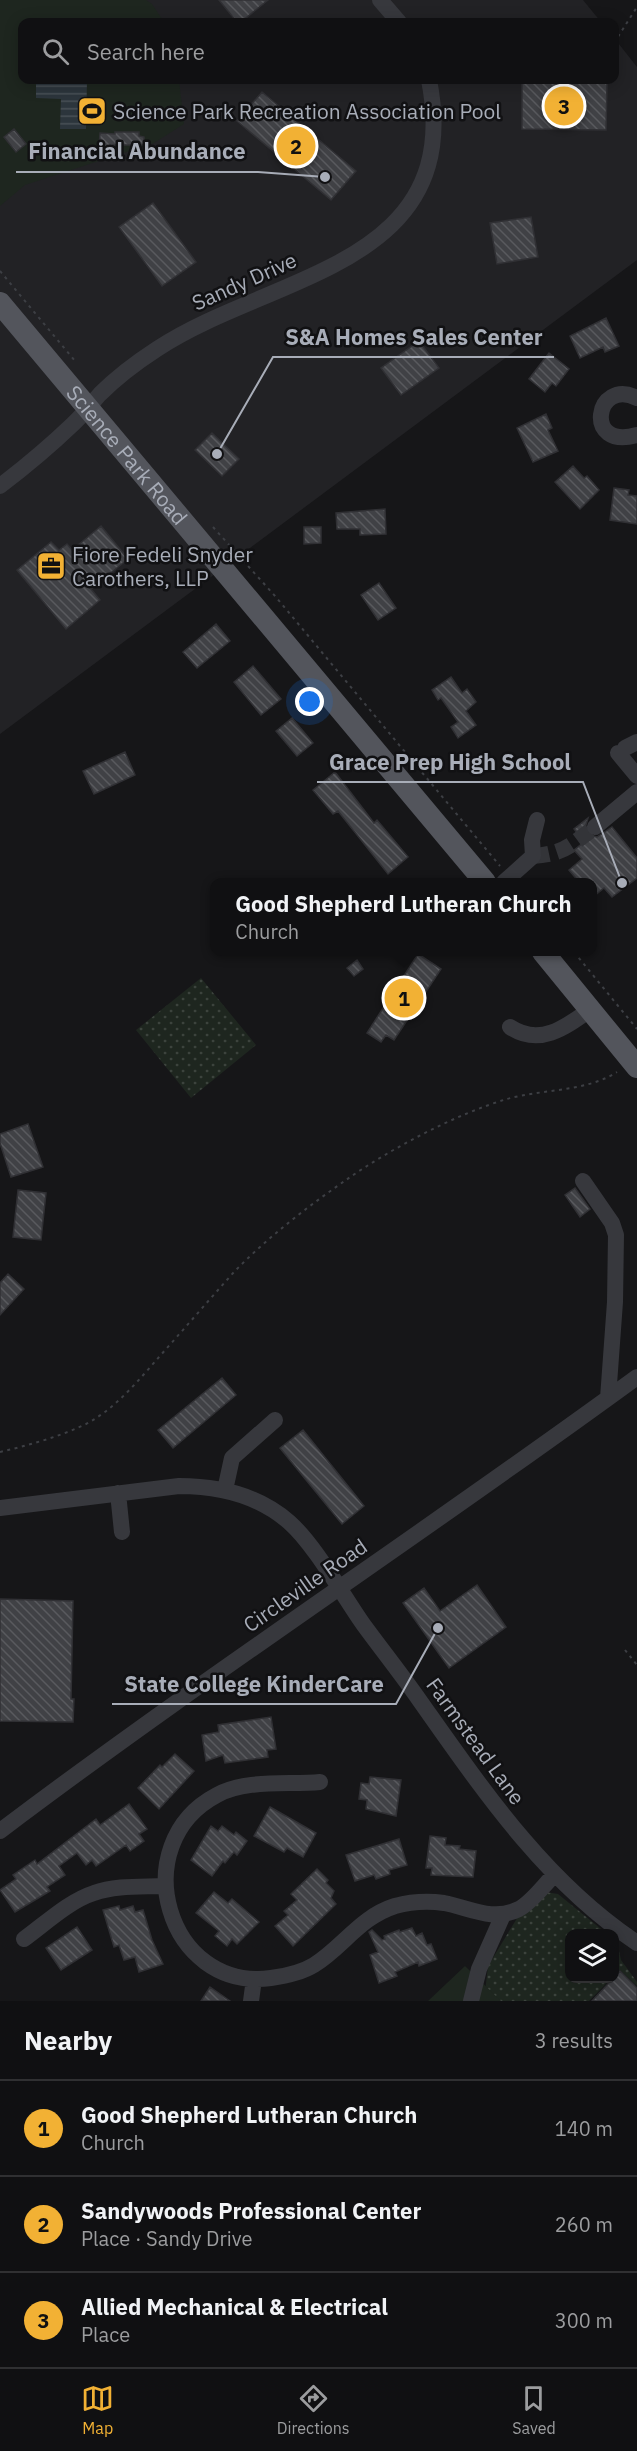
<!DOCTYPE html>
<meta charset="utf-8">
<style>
body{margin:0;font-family:"IBM Plex Sans",sans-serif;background:#1e1e20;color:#f1f3f6}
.controls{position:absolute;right:18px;bottom:18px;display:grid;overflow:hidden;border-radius:12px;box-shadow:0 3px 15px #0003}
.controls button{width:54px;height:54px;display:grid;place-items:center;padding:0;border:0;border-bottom:2px solid #303032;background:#101012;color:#f1f3f6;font:30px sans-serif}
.you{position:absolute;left:310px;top:702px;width:21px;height:21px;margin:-15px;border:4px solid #fff;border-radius:50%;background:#1a73e8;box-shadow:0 0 0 9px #1a73e833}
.badge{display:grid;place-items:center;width:39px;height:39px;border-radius:50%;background:#f2b134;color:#111;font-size:20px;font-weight:700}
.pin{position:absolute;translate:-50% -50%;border:3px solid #fff;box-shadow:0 2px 6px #0006}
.popup{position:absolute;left:210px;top:878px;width:387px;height:78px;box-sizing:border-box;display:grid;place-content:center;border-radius:12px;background:#101012;filter:drop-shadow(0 2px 4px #0005);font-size:20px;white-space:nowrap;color:#9c9d9f}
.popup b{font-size:22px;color:#f1f3f6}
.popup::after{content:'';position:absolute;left:50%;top:100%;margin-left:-12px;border:12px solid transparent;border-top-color:#101012}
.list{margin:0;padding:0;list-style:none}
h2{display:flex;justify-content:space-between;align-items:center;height:78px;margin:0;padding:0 24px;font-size:26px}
h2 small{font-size:20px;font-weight:400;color:#9c9d9f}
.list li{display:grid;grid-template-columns:39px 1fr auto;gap:18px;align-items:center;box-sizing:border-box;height:96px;padding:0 24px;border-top:2px solid #303032}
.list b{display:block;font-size:22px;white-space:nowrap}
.list p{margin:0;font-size:20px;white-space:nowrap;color:#9c9d9f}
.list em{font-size:20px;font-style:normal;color:#9c9d9f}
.icon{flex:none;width:33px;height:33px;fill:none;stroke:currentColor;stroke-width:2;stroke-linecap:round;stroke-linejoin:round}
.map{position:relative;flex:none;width:637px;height:2001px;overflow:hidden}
.search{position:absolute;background:#101012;box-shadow:0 3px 15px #0003;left:18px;right:18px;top:18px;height:66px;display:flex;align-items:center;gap:15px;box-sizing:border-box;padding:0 21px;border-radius:12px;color:#9c9d9f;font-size:22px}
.sheet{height:366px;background:#101012}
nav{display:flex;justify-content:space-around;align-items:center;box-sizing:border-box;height:84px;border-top:2px solid #303032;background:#101012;font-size:16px;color:#9c9d9f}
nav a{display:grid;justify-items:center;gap:3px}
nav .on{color:#f2b134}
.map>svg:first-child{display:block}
.built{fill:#222225}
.grass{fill:url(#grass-dots)}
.park{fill:#1e261f}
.water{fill:url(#water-rules)}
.building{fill:url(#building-back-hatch);stroke:#303034;stroke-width:1.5}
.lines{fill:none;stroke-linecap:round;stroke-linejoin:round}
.minor-tunnel{stroke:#333438;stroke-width:16;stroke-dasharray:16 8;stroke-linecap:butt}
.path{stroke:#3d3f44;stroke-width:2;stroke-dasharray:3 4.5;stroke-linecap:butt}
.minor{stroke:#37383d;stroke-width:16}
.major{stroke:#53555c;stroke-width:22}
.labels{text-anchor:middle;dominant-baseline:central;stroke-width:5;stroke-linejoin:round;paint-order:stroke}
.poi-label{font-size:21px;fill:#a8adb8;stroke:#111113;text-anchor:start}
.street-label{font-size:21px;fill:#a8adb8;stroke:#111113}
.leader{fill:none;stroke:#a8adb8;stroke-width:2}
.callout-dot{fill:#a8adb8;stroke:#111113;stroke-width:2}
.callout-label{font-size:22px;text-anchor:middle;font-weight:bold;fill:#a8adb8;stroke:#111113;stroke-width:5;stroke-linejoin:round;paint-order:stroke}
</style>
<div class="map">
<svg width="637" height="2001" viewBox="0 0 637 2001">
<defs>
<pattern id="grass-dots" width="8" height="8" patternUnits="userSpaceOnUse" patternTransform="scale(1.5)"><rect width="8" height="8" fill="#1e261f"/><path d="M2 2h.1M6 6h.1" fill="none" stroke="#3c433d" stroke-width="1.8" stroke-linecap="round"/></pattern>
<pattern id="water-rules" width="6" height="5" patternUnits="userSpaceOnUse" patternTransform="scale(1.5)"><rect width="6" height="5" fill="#2c353c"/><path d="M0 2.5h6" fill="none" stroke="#485056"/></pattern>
<pattern id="building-back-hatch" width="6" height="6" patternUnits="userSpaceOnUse" patternTransform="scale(1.5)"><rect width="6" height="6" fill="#404145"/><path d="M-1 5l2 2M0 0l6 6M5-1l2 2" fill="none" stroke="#595a5e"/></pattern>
</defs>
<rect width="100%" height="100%" fill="#161618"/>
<path class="built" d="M0 0H583L601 22H22V80H614L615 39 637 67V260L0 734Z"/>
<path class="grass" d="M201 978 256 1045 191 1098 136 1030Z
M545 1892 558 1894 606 1933 570 1934V1978L611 1979 589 2001H484L488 1966 519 1915Z
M615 1942 618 1946 621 1960 637 1982V1986L620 1970 615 1974Z"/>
<path class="park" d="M0 0H146L152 4 164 22H22V80H179L184 124 154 143 25 185 0 206Z
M465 1966 501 2001H428Z"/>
<path class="water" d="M36 80H87L86 129H60L61 99 36 98Z"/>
<path class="building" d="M219 0H268L241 22H237Z
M522 82 607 83 606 130 522 129Z
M262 92 356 171 331 200 237 121Z
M14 129 26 144 16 152 4 137Z
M115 132H139V136L144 137V145H113L112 149 99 148 100 133 115 134Z
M153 203 196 262 162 286 119 227Z
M531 217 538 257 497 264 490 223Z
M606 318 619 346 605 352 603 347 580 358 570 336Z
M419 341 439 368 401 395 381 368Z
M549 353 569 369 556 386 552 383 545 392 529 379Z
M546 414 552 428 548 430 558 451 533 462 517 428Z
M212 433 239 459 222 476 195 450Z
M573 466 584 478 587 476 599 490 580 509 555 482Z
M614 488 629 490 628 495 637 496V524L610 520Z
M385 509 386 534 360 535V529H337L336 513Z
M101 526 128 559 91 589 100 600 66 629 17 570 51 542 59 550 67 544 72 550Z
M304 527H321V543L304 544Z
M379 583 396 608 378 620 361 595Z
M216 624 230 641 197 668 183 652Z
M253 666 281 699 261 715 234 682Z
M451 677 462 693 467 689 476 702 466 711 476 725 458 738 451 727 458 722 441 698 438 700 432 690Z
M292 718 313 743 297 756 276 731Z
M125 752 135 775 94 794 83 771Z
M335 772 374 823 377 820 408 857 388 874 338 811 333 814 313 790Z
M588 818 585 828 587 834 597 837 612 827 637 858V878L612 897 604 888 593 897V882H579L569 870 582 859 574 850 584 842 574 829Z
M418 954 441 969 394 1040 386 1035 381 1042 367 1033Z
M357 960 363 969 354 976 347 968Z
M28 1124 43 1167 11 1177 0 1143V1134Z
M575 1188 590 1209 580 1217 565 1195Z
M18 1190 46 1193 41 1240 13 1237Z
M8 1274 24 1289 0 1315V1283Z
M222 1378 236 1395 173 1448 158 1430Z
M303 1430 364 1506 342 1524 280 1448Z
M477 1585 506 1627 449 1668 403 1603 424 1588 440 1611Z
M0 1599 73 1601 71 1699H74L73 1722 0 1721Z
M271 1717 276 1749 267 1750 268 1757 225 1763 223 1755 206 1761 202 1735 219 1732 218 1725Z
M175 1754 194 1771 159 1809 138 1788 160 1765 162 1767Z
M370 1777 401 1780 396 1816 366 1809 367 1800 359 1799 361 1783 369 1784Z
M129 1804 147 1829 139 1834 144 1841 130 1851 126 1845 96 1866 92 1860 86 1865 77 1853 59 1866 65 1875 47 1887 50 1891 15 1912 0 1890 16 1879 13 1875 35 1860 37 1864 96 1819 100 1825Z
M270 1807 316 1833 303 1857 287 1848 284 1852 254 1836Z
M211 1826 218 1831 222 1826 234 1835 236 1832 247 1841 237 1855 234 1852 225 1863 223 1861 212 1876 191 1860Z
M430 1836 446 1838 445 1845 460 1846 459 1849 476 1851 473 1877 431 1875 432 1868H426Z
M399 1839 407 1865 389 1870 390 1874 376 1879 374 1875 355 1881 346 1855Z
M317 1869 328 1880 326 1883 334 1891 331 1898 336 1904 293 1946 275 1926 288 1915 284 1911 297 1900 291 1894Z
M214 1892 228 1903 232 1899 259 1922 237 1944 232 1939 227 1946 215 1936 219 1931 196 1913Z
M119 1906 120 1910 133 1906 135 1912 143 1910 152 1940 163 1964 139 1972 135 1957 124 1960 119 1945 114 1947 103 1910Z
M77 1927 92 1950 61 1970 46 1948Z
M412 1928 416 1936 422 1933 427 1945 431 1944 437 1959 419 1966 418 1962 395 1972 397 1976 379 1983 370 1955 378 1952 369 1932 372 1930 382 1940 385 1939 384 1936 399 1930 400 1932Z
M620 1971 637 1988V2001H592Z
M210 1987 230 2001H201Z"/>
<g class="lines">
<path class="minor-tunnel" d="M533 856C564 854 571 845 595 827"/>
<path class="path" d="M614 43 637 7
M0 271 75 361
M213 527 275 596 500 866
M574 952 637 1029
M0 1452C29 1445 59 1437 86 1424 115 1409 138 1381 159 1357 184 1329 209 1300 234 1272 267 1238 307 1207 346 1180 390 1149 456 1114 507 1099 542 1089 586 1092 617 1072
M625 1650 637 1665"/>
<path class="minor" d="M380 0 399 22
M637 398C595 377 583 451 637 435
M0 486C25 467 50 446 73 424 83 415 91 404 100 394 117 377 137 362 157 349 270 274 466 267 429 80
M625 748 637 742
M618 753 637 776
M595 827 637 792
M504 882 533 856 532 840 537 820
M510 1027C540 1047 566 1027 591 1009
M583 1181 612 1223 616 1235 615 1302 608 1398
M225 1490 232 1458 275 1420
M118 1493 122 1532
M0 1508 179 1486C219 1486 258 1495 289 1522 315 1545 342 1594 363 1624 382 1650 402 1675 420 1701 483 1790 545 1882 637 1943
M320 1782C287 1785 246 1779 217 1795 124 1844 167 1992 271 1978 286 1976 301 1973 314 1965 343 1947 360 1917 395 1906 410 1902 429 1901 444 1903 470 1908 493 1922 519 1909 532 1902 544 1885 555 1874
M0 1831C208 1674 427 1531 637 1377
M24 1939C46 1923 69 1901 94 1893 116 1885 142 1887 164 1886
M251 2001 254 1979
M471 2001 479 1969 503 1915"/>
<g class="major">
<path id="s1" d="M0 303 485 882"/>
<path d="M543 952 637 1067"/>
</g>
</g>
<defs>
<g id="stadium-square" transform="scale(1.5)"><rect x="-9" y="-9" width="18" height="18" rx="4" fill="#f2b134" stroke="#111113"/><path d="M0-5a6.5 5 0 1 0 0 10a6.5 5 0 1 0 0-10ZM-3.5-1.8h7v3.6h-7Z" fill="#111"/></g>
<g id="office-square" transform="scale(1.5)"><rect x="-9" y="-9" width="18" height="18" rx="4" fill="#f2b134" stroke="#111113"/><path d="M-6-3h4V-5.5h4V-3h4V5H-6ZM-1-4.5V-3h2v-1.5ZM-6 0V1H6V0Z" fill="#111"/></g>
</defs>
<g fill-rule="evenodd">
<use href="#stadium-square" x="92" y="111"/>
<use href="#office-square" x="51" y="566"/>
</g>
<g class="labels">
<g class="poi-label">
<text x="113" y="111">Science Park Recreation Association Pool</text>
<text x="72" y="554">Fiore Fedeli Snyder<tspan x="72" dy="24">Carothers, LLP</tspan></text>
</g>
<g class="street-label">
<text transform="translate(244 281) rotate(-24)">Sandy Drive</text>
<text stroke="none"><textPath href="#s1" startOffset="198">Science Park Road</textPath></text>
<text transform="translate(305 1585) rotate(-35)">Circleville Road</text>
<text transform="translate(476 1741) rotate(54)">Farmstead Lane</text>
</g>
</g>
<path class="leader" d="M325 177L258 172H16M217 454L273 357H554M622 883L583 782H317M438 1628L396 1704H112"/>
<g class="callout-dot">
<circle cx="325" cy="177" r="6"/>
<circle cx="217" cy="454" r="6"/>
<circle cx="622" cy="883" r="6"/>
<circle cx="438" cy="1628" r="6"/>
</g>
<g class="callout-label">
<text x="137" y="159">Financial Abundance</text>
<text x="414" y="345">S&amp;A Homes Sales Center</text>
<text x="450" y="770">Grace Prep High School</text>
<text x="254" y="1692">State College KinderCare</text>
</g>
</svg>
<div class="controls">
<button><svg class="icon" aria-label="layers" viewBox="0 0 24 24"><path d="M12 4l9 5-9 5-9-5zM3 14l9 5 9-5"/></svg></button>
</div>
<div class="you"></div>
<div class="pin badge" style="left:404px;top:998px">1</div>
<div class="popup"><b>Good Shepherd Lutheran Church</b>Church</div>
<div class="pin badge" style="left:296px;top:146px">2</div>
<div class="pin badge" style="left:564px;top:106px">3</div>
<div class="search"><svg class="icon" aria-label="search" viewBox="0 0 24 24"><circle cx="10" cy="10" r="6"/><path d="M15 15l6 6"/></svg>Search here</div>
</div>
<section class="sheet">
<h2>Nearby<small>3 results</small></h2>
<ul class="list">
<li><span class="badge">1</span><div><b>Good Shepherd Lutheran Church</b><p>Church</p></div><em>140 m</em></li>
<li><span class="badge">2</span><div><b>Sandywoods Professional Center</b><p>Place · Sandy Drive</p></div><em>260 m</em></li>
<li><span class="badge">3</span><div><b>Allied Mechanical &amp; Electrical</b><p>Place</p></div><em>300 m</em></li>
</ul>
</section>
<nav>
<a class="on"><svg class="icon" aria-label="map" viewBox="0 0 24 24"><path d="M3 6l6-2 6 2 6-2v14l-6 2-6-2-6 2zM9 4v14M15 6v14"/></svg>Map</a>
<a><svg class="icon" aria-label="directions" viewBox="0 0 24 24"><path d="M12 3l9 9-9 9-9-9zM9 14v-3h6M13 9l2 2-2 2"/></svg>Directions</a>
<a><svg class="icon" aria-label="saved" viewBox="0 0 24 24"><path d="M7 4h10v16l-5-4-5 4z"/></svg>Saved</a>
</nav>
